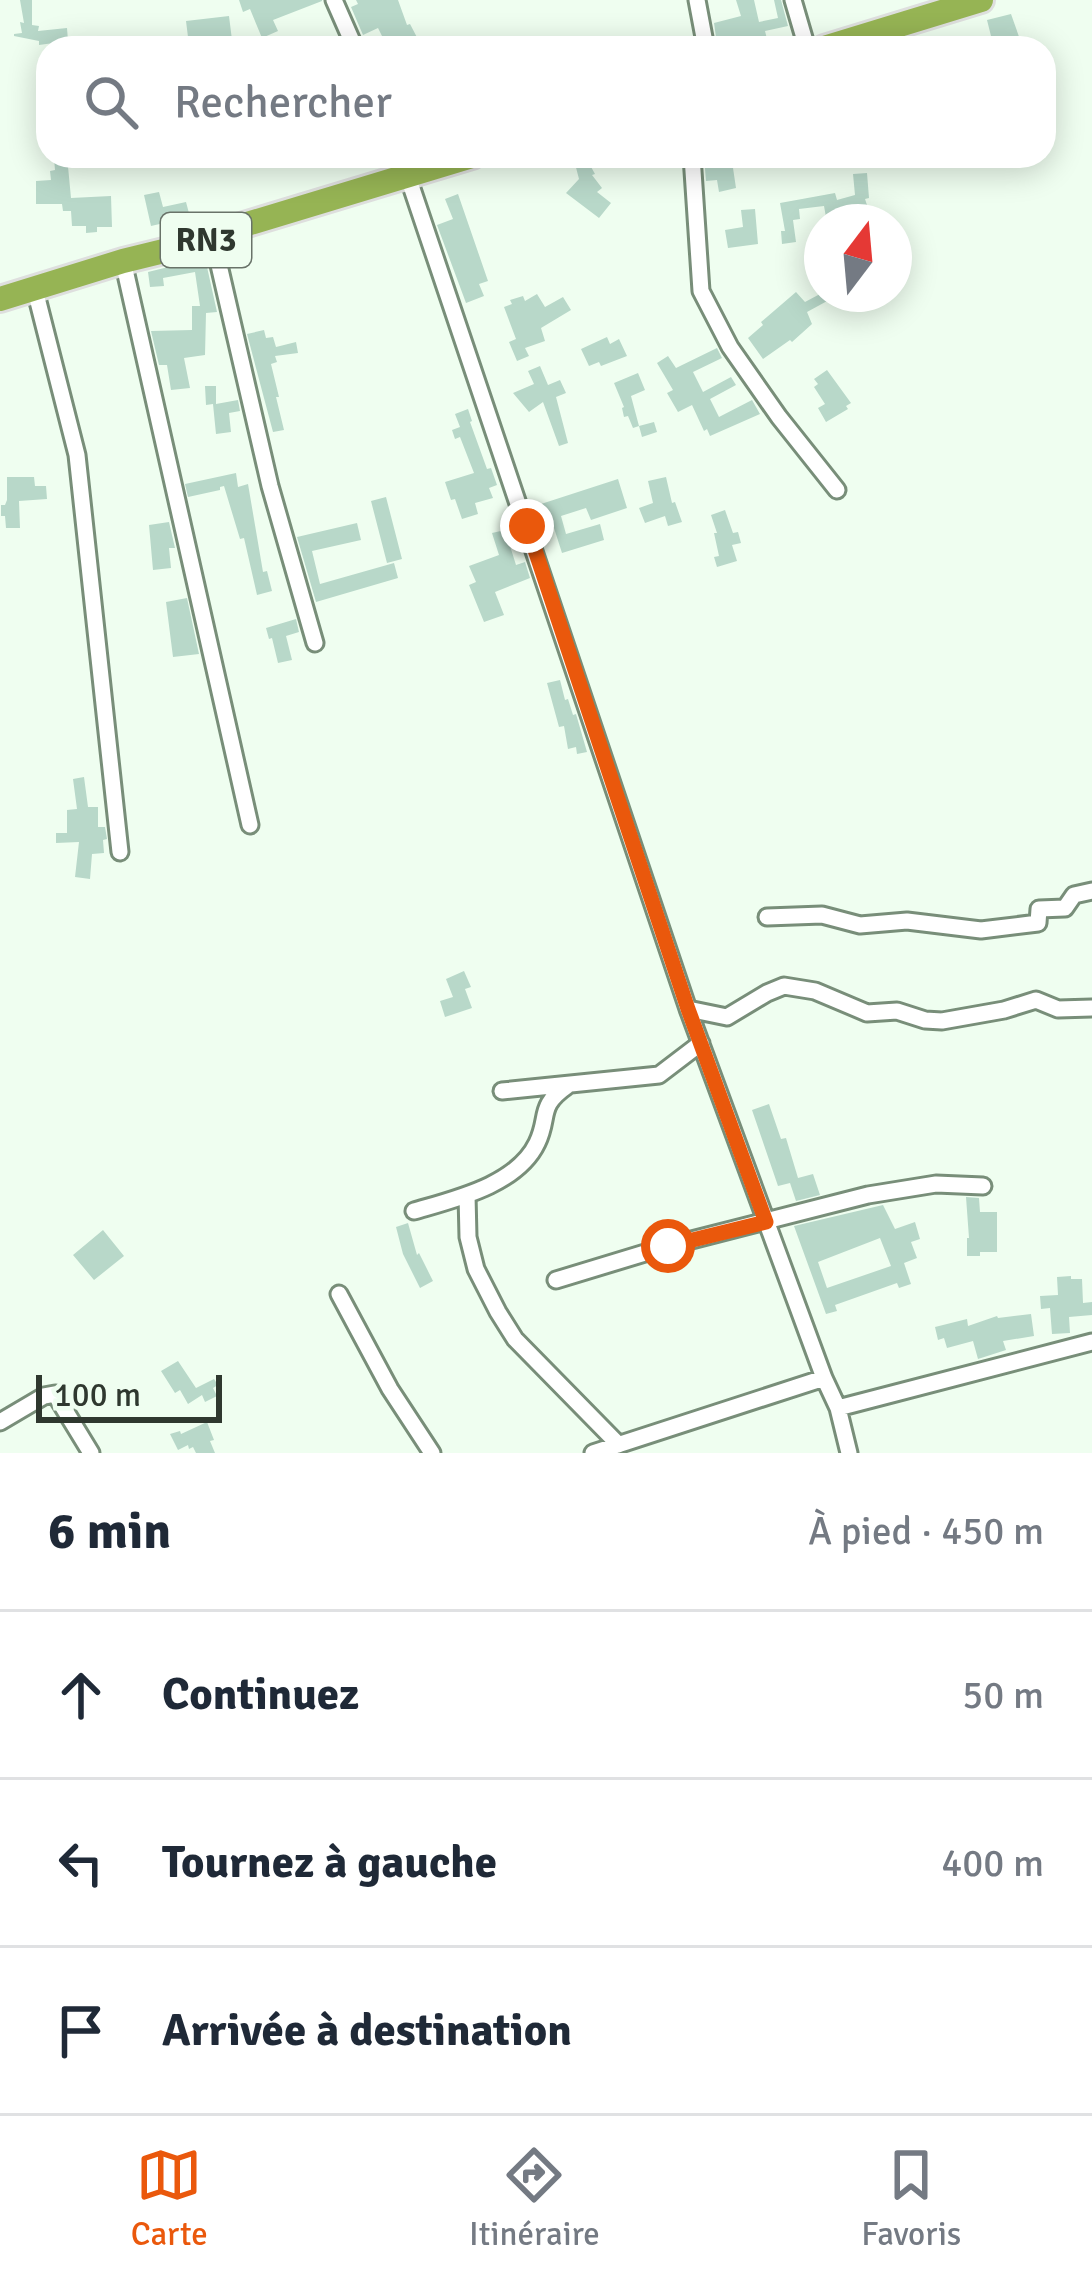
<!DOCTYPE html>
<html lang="fr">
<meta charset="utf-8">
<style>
body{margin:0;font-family:Signika,sans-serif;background:#f2f2f3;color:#1f2937}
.compass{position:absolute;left:804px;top:204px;width:108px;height:108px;border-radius:50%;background:#fff;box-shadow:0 6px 30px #0003;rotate:16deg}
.scale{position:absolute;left:36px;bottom:30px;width:186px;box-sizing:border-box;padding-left:12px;border:6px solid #2f382f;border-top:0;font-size:33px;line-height:42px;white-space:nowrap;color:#2f382f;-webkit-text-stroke:9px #effef0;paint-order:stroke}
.stop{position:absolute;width:36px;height:36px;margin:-27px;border:9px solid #ea580c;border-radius:50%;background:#fff}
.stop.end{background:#ea580c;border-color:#fff;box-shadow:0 3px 12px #0008}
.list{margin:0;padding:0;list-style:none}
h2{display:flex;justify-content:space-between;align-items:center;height:156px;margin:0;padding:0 48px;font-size:51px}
h2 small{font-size:39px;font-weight:400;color:#747a83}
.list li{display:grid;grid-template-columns:78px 1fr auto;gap:36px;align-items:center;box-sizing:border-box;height:168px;padding:0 48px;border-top:3px solid #e0e1e3}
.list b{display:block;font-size:45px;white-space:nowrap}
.list em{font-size:39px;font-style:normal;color:#747a83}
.icon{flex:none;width:66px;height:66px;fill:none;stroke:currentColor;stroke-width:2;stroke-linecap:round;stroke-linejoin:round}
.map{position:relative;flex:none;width:1092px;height:1453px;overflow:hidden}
.search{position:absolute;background:#fff;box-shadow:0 6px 30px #0003;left:36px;right:36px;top:36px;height:132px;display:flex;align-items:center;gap:30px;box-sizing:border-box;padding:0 42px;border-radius:36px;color:#747a83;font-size:45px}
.sheet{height:660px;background:#fff}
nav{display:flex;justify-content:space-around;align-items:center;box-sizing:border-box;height:168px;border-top:3px solid #e0e1e3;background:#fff;font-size:33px;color:#747a83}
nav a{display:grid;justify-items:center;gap:6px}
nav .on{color:#ea580c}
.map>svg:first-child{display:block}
.building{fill:#b8d8c9;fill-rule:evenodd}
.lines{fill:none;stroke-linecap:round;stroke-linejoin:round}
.minor-casing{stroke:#788e79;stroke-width:21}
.trunk-casing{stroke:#dedfde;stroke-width:30}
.minor{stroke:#fff;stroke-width:15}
.trunk{stroke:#96b454;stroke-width:24}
.route{stroke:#ea580c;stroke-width:15}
.labels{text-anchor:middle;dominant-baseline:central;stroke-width:9;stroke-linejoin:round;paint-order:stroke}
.shield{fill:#effef0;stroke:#697369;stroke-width:3}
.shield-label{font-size:33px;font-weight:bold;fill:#2f382f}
</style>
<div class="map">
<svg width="1092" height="1453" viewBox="0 0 1092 1453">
<rect width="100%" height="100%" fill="#effef0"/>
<path class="building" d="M20 0H32V25L39 26 38 31 67 28 68 41 39 45V41L14 36V34L22 33 20 22 24 23Z
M239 0H322V1L273 20 278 31 262 38 250 9 243 12Z
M356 0H398L407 25 410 24 421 45 412 48 407 39 388 48 378 28 363 35 351 7 358 4Z
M736 0H754L759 22 778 18 774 0H781L788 26 765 31 769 47 750 48 749 42 739 44 738 39 717 44 714 23 741 16Z
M1011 14 1023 48H994L987 20Z
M229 16 233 48H195V44L189 45 186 21Z
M67 156 71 198 111 196 112 227H97V232L86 233V226H72L71 211H63L62 204H36V181L51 180 50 171 55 170 54 158Z
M573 156H585L595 174 592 175 602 188 597 192 611 203 599 218 566 193 579 179Z
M704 156H766V159L733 168 736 188 719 192 717 180 706 181Z
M867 173 869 198 865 199 868 208 826 217 824 206 799 209 800 219 793 220 796 242 782 244 781 231H785L780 203 835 193 837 200 855 195 853 174Z
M159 192 163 207 186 202 190 217 151 226 144 195Z
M458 194 488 281 479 284 484 296 466 303 437 225 453 219 445 199Z
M755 209 758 244 728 248 725 230 743 227 741 210Z
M205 258 217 312 206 313 205 355 184 358 190 388 171 390 167 365H159L151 331 192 330V306H200L195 272 163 278 164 286 150 287 148 272Z
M796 292 805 302 820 294H840L807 312 812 324 792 342 790 340 763 359 748 338 763 325 761 322Z
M537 294 545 307 563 297 571 310 541 328 545 341 525 348 529 356 517 361 509 342 516 339 504 307 512 304 510 300 523 296 525 301Z
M264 330 266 338 273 337 276 347 296 342 298 353 275 356 277 362 271 364 279 397H276L284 430 273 432 247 334Z
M607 337 610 344 619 339 627 356 601 366 599 362 589 366 581 349Z
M717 348 722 358 693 372 703 392 731 377 736 385 710 399 719 417 752 400 760 414 710 436 707 429 704 431 692 405 678 412 667 393 673 390 657 363 668 356 676 368Z
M540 366 548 385 560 380 566 393 556 397 568 443 559 446 543 402 529 412 513 393 534 384 528 371Z
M827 370 851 403 846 406 848 409 826 422 818 408 825 404 814 387 818 384 814 379Z
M638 373 645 390 631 396 639 426 654 422 657 432 642 437 639 426 633 428 628 416 624 417 622 408 624 407 614 383Z
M205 386H216V404L238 400 240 411 229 413 231 432 216 434 213 404 206 405Z
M468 409 472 421 470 422 487 469 491 468 497 485 489 488 493 498 475 503 478 514 462 519 455 499 451 500 445 482 474 473 460 437 455 439 452 430 460 427 455 414Z
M236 473 238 487 248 484 263 572 267 571 272 591 257 595 244 538 240 539 224 486 220 487V490L188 497 185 484Z
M7 477H34L35 486H46L47 499 19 501 20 528H6L5 516H1V505H5L7 500Z
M666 477 672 503 675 502 682 522 668 526 665 516 645 523 639 508 653 503 648 481Z
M618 479 627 508 591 520 586 508 561 516 566 534 600 524 604 540 562 553 554 528 549 530 541 504Z
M386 497 402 559 387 563 371 501Z
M725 510 733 533 738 532 741 543 732 545 737 561 717 567 714 557 719 556 714 533H717L711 515Z
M169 522 175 548H169L171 568 153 570 149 525Z
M357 523 361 540 312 551 320 584 394 563 398 578 316 602 297 537Z
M505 530 516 565 525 562 530 578 495 592 504 615 484 622 469 585 476 582 469 566 499 555 492 533Z
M187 598 199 654 173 657 166 602Z
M296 619 299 632 286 636 292 660 278 663 272 638 269 639 266 628Z
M560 680 565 700 568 699 573 715 576 714 587 752 577 754 576 747 568 749 564 726 559 727 547 683Z
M84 777 88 807H98V827H105L107 839 103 840 104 853 92 854 90 879 75 877 79 842 56 843V833H67V810L77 809 73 779Z
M464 971 471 987 465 989 472 1008 445 1017 440 1001 453 997 446 979Z
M769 1104 781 1139 786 1138 798 1178 813 1174 820 1195 796 1201 790 1183 778 1186 752 1110Z
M966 1197 979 1198 980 1212H997V1252H980V1256H967V1238H969Z
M883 1205 895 1229 915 1222 920 1239 911 1242 917 1258 904 1263 911 1284 899 1288 897 1283 835 1305 837 1311 826 1314 794 1226ZM880 1238 891 1266 827 1288 818 1262Z
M408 1223 417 1255 419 1253 433 1281 420 1288 403 1254 396 1227Z
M103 1230 124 1256 94 1280 73 1255Z
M1071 1276V1279H1082L1083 1303 1092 1302V1315L1069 1317 1070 1333 1052 1334 1050 1308 1041 1309 1040 1296 1058 1295 1057 1277Z
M1031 1314 1034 1336 1003 1341 1006 1350 978 1359 973 1341 947 1348 944 1338 938 1340 935 1327 967 1319 968 1326 997 1316 998 1318Z
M178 1361 196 1388 214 1379 218 1385 213 1388 217 1396 205 1402 202 1395 188 1404 180 1390 175 1393 161 1371Z
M207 1422 214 1440 210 1441 215 1453H196L193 1447 189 1449 188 1445 178 1450 170 1434 180 1431 181 1434Z"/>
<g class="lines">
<g class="minor-casing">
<path id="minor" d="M334 0 355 48
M697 0 706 48
M793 0 807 48
M401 156 688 1009 824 1378 838 1408 849 1453
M692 156 701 291 730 347 779 417 837 490
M213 239 270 486 315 643
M123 261 250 825
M34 286 77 455 120 852
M767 917 822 915 860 925 907 921 981 930 1038 923 1039 909 1065 908 1074 895 1092 891
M688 1009 727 1017 767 993 784 986 815 991 867 1013 897 1011 925 1020 942 1021 1004 1010 1036 1000 1058 1009 1092 1008
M502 1091 659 1075 701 1043
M467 1195 468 1237 476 1269 498 1312 515 1339 619 1445
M414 1211C455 1199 517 1185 537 1143 550 1116 537 1107 567 1086
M556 1280 668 1246 868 1195 936 1184 983 1186
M339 1294 390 1389 432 1453
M838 1408 1092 1342
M0 1422 44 1396 55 1394 91 1453
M593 1453 824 1378"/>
</g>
<g class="trunk-casing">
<path id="trunk" d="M824 48 981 0
M0 299 123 261 213 239 224 231 472 156"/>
</g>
<use href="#minor" class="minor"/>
<use href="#trunk" class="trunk"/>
</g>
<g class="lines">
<path class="route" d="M527 526 688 1009 766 1222 668 1246"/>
</g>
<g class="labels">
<rect class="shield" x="161" y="213" width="90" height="54" rx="9"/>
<g class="shield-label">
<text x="206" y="240">RN3</text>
</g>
</g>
</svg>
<svg class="compass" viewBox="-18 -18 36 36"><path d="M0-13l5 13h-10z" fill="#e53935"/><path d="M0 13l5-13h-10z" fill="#747a83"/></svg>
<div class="scale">100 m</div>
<div class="stop" style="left:668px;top:1246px"></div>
<div class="stop end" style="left:527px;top:526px"></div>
<div class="search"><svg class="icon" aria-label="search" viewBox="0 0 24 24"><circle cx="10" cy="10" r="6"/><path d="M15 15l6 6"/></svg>Rechercher</div>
</div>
<section class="sheet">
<h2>6 min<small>À pied · 450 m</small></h2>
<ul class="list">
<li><svg class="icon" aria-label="ahead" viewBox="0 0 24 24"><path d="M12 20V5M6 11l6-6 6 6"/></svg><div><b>Continuez</b></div><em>50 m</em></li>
<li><svg class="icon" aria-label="left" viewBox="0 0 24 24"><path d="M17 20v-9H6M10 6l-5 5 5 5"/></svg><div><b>Tournez à gauche</b></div><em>400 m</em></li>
<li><svg class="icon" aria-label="arrive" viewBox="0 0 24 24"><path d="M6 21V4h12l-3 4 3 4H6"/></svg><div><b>Arrivée à destination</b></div></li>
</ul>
</section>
<nav>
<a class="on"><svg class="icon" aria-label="map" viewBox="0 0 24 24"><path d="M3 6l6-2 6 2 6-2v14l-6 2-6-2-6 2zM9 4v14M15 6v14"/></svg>Carte</a>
<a><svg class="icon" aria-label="directions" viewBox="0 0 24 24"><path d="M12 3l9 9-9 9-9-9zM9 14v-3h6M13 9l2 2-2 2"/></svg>Itinéraire</a>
<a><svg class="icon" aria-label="saved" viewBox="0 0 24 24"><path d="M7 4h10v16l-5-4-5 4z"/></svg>Favoris</a>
</nav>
